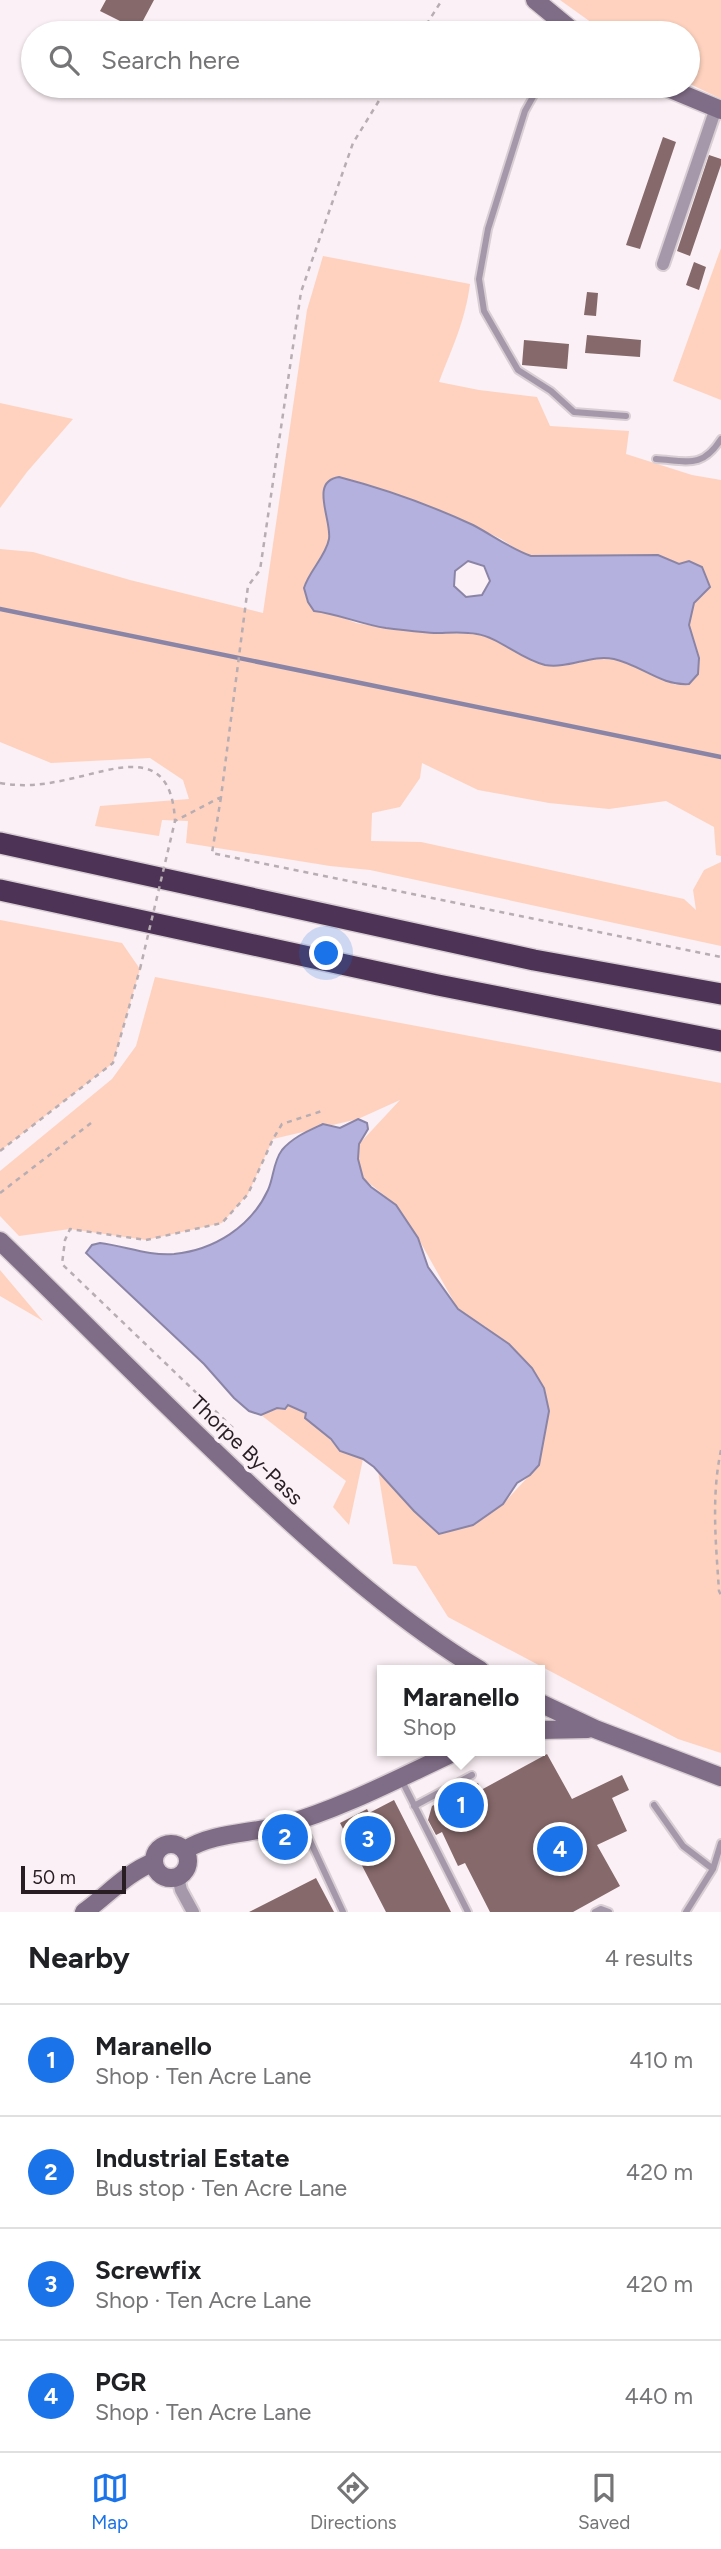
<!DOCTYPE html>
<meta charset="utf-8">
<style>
body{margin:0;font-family:Figtree,sans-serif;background:#f2f2f2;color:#202124}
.scale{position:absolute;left:21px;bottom:18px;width:105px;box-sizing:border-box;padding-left:7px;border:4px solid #271d22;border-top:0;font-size:19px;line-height:24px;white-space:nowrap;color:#271d22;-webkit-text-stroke:5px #fbf0f5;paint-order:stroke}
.you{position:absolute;left:327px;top:954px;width:24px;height:24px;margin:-18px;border:5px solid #fff;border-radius:50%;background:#1a73e8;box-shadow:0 0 0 10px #1a73e833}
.badge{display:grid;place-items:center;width:46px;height:46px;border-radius:50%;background:#1a73e8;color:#fff;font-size:23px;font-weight:700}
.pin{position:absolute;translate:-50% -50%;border:4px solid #fff;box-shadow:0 2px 7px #0006}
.popup{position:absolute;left:377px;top:1665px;width:168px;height:91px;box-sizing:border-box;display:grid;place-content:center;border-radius:0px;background:#fff;filter:drop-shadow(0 2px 5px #0005);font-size:23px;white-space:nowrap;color:#757577}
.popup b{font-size:26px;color:#202124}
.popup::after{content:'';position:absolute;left:50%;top:100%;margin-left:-14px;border:14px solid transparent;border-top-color:#fff}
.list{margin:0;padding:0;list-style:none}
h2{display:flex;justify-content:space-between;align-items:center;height:91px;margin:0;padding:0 28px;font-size:30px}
h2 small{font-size:23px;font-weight:400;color:#757577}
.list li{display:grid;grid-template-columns:46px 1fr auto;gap:21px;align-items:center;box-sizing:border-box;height:112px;padding:0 28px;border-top:2px solid #e0e0e0}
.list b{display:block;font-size:26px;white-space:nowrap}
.list p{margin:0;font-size:23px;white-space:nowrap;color:#757577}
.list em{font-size:23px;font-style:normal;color:#757577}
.icon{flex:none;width:38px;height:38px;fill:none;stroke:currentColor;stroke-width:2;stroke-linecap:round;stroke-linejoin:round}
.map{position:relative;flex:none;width:721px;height:1912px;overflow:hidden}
.search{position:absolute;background:#fff;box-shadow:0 2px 5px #0004;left:21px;right:21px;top:21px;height:77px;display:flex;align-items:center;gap:18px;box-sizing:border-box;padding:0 24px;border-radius:38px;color:#757577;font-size:26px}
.sheet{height:539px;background:#fff}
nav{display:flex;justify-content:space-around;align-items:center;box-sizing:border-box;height:98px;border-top:2px solid #e0e0e0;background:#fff;font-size:19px;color:#757577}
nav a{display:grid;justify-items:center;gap:4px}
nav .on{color:#1a73e8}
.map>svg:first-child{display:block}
.green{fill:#fed2be;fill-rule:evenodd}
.water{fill:#b4b1df;stroke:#8a85a6;stroke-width:2;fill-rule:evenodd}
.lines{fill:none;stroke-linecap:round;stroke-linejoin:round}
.stream{stroke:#8a85a6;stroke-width:4.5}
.building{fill:#86696a}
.lane-casing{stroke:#d9ced3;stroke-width:10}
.street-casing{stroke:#d9ced3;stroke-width:16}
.secondary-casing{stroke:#d9ced3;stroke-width:21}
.highway-casing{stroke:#d9ced3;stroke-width:24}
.path{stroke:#b7adb2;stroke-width:2.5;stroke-dasharray:5 5;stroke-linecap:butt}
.lane{stroke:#a598aa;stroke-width:6}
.street{stroke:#a598aa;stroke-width:12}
.secondary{stroke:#7f6c86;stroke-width:18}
.highway{stroke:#4d3456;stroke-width:21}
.path-bridge{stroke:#b7adb2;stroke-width:2.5;stroke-dasharray:5 5;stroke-linecap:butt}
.labels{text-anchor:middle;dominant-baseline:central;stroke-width:7;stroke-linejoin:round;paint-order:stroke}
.street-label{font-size:21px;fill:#271d22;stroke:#fbf0f5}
</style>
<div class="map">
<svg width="721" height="1912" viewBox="0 0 721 1912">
<rect width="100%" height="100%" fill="#fbf0f5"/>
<path class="green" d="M560 0H721V99L688 83V33H606Z
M721 248V400L673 381Z
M323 256 470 284C465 322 452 348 439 382L479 390 537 397 550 426 629 431 626 454 692 475 721 480V856L716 855 714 827 666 801 609 809 549 803 478 790 422 763 420 778 400 807 372 813 371 841 421 842 684 899 696 910 693 890 704 870 721 862V946L370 870 330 866 186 843 188 821 162 820 159 836 95 826 100 806 189 799 183 780 150 758 51 763 0 742V549L33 552 130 580 263 613 307 310ZM323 495 413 500 470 524 501 539 521 552 531 556 658 555 680 564 694 603 689 625 699 658 676 685 626 662 611 658H598L568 665 477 634 429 632 386 628 356 623 334 614 314 611 304 588 329 541V528Z
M0 403 73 419 27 472 0 508Z
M0 920 122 943 140 969 113 1063 0 1151Z
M155 977 721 1083V1753L678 1739 448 1617 416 1566 393 1564 378 1471 414 1511 503 1504 539 1465 486 1327 458 1309 418 1238 396 1205 363 1178 358 1159 359 1144 400 1100 358 1119 273 1139 248 1194 222 1223 146 1240 70 1229 19 1236 0 1216V1171L112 1079 136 1046Z
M0 1270 43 1321 0 1296Z
M287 1405 307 1413 340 1451 363 1459 349 1525 333 1507 346 1481 261 1415Z"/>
<path class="water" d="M339 477C385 489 430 505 473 525 492 535 511 549 531 556L658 555 679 564 689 561 702 567 710 587 694 603 689 625 699 658 698 674 689 684C661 686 641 665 614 659 591 654 569 669 545 665 520 659 500 638 477 634 463 631 448 633 434 633 418 632 402 630 386 628 360 624 339 614 314 611L308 602 304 588C309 571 326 556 329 539 332 520 309 481 339 477ZM468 561 484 566 490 581 482 595 466 597 454 586 455 571Z
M358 1119 367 1123 368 1129 359 1144 358 1159 363 1178 371 1187 396 1205 418 1238 428 1267 458 1309 509 1344 532 1368 544 1388 549 1411 539 1465 530 1475 517 1483 503 1504 473 1525 439 1534 414 1511 374 1467 363 1459 340 1451 331 1439 305 1418 306 1413 288 1405 285 1409 277 1408 261 1415 249 1411 234 1398 204 1364 86 1253 92 1245 100 1243C125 1246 148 1256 174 1254 214 1250 251 1227 268 1190 274 1177 273 1162 282 1150 293 1137 308 1131 323 1124L340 1128Z"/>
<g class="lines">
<path class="stream" d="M0 609 721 757"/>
</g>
<path class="building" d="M106 0H154L138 30 100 11Z
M663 137 676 142 640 249 626 245Z
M709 155 721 159V165L690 256 677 251Z
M694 262 706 267 699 290 686 285Z
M587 292 598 293 596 316 584 315Z
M587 335 641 340 640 357 585 353Z
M524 340 569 344 567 369 522 365Z
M547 1754 572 1799 622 1775 629 1790 612 1798 627 1831 597 1845 620 1886 573 1912H490L465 1863 458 1866 442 1832 436 1835 428 1820 432 1806 478 1783 481 1790Z
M394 1800 418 1847 451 1912H386L340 1823 367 1809 369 1813Z
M316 1878 334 1912H249Z"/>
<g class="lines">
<g class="lane-casing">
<path id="lane" d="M539 86 525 111 488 229 479 279 484 311 518 370 551 391 574 412 626 416
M656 459C687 461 702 469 721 439
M401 1779 468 1912
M654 1805 683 1846 713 1869
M414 1806 472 1775
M299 1821 306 1832 343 1912
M595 1912 601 1909 609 1912
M686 1912 713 1869 721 1843"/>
</g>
<g class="street-casing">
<path id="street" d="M663 264 716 108
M178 1877 181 1890 193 1912"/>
</g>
<g class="secondary-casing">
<path id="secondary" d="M535 0 575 33
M663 86 721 110
M0 1241C88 1326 174 1415 264 1498 332 1561 401 1622 480 1670
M540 1703 595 1729 721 1777
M540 1730 588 1729
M154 1861a17 17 0 1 1 34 0a17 17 0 1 1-34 0Z
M185 1850C214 1832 250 1834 283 1825 343 1808 401 1777 457 1751
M84 1912C108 1895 126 1873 154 1862"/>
</g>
<g class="highway-casing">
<path id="highway" d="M0 843 534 960 721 994
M0 890 438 985 721 1041"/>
</g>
<path class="path" d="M421 33 442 0
M0 783C23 787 42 785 65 780 115 770 171 742 175 821L221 797 248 586 260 570 301 292 353 143 388 86
M221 797 212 853 721 957
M0 1151 113 1063 140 969
M0 1193 91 1123
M233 1428 62 1264 65 1240 70 1229 146 1240 222 1223 248 1194 273 1139 282 1124 325 1110
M721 1450C711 1497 716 1544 719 1591L721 1595"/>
<use href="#lane" class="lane"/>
<use href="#street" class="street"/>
<use href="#secondary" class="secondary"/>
<use href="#highway" class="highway"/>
<path class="path-bridge" d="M140 969 175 821"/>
</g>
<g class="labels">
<g class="street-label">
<text transform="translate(247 1450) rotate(44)">Thorpe By-Pass</text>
</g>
</g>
</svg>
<div class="scale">50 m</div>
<div class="you"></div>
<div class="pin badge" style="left:461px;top:1805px">1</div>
<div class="popup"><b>Maranello</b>Shop</div>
<div class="pin badge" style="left:285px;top:1837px">2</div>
<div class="pin badge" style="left:368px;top:1839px">3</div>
<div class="pin badge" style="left:560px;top:1849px">4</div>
<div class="search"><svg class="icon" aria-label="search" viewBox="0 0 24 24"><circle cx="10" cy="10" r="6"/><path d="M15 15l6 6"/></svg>Search here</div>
</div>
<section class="sheet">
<h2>Nearby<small>4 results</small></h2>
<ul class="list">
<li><span class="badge">1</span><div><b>Maranello</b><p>Shop · Ten Acre Lane</p></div><em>410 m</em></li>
<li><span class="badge">2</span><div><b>Industrial Estate</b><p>Bus stop · Ten Acre Lane</p></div><em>420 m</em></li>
<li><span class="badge">3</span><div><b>Screwfix</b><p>Shop · Ten Acre Lane</p></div><em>420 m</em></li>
<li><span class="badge">4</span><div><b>PGR</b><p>Shop · Ten Acre Lane</p></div><em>440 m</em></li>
</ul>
</section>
<nav>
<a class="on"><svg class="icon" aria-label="map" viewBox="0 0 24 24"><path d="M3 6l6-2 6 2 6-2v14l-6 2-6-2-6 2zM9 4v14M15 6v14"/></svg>Map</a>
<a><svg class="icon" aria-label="directions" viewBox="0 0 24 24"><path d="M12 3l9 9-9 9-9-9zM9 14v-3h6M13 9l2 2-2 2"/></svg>Directions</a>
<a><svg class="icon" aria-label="saved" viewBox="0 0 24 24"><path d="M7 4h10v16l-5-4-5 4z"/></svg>Saved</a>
</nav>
